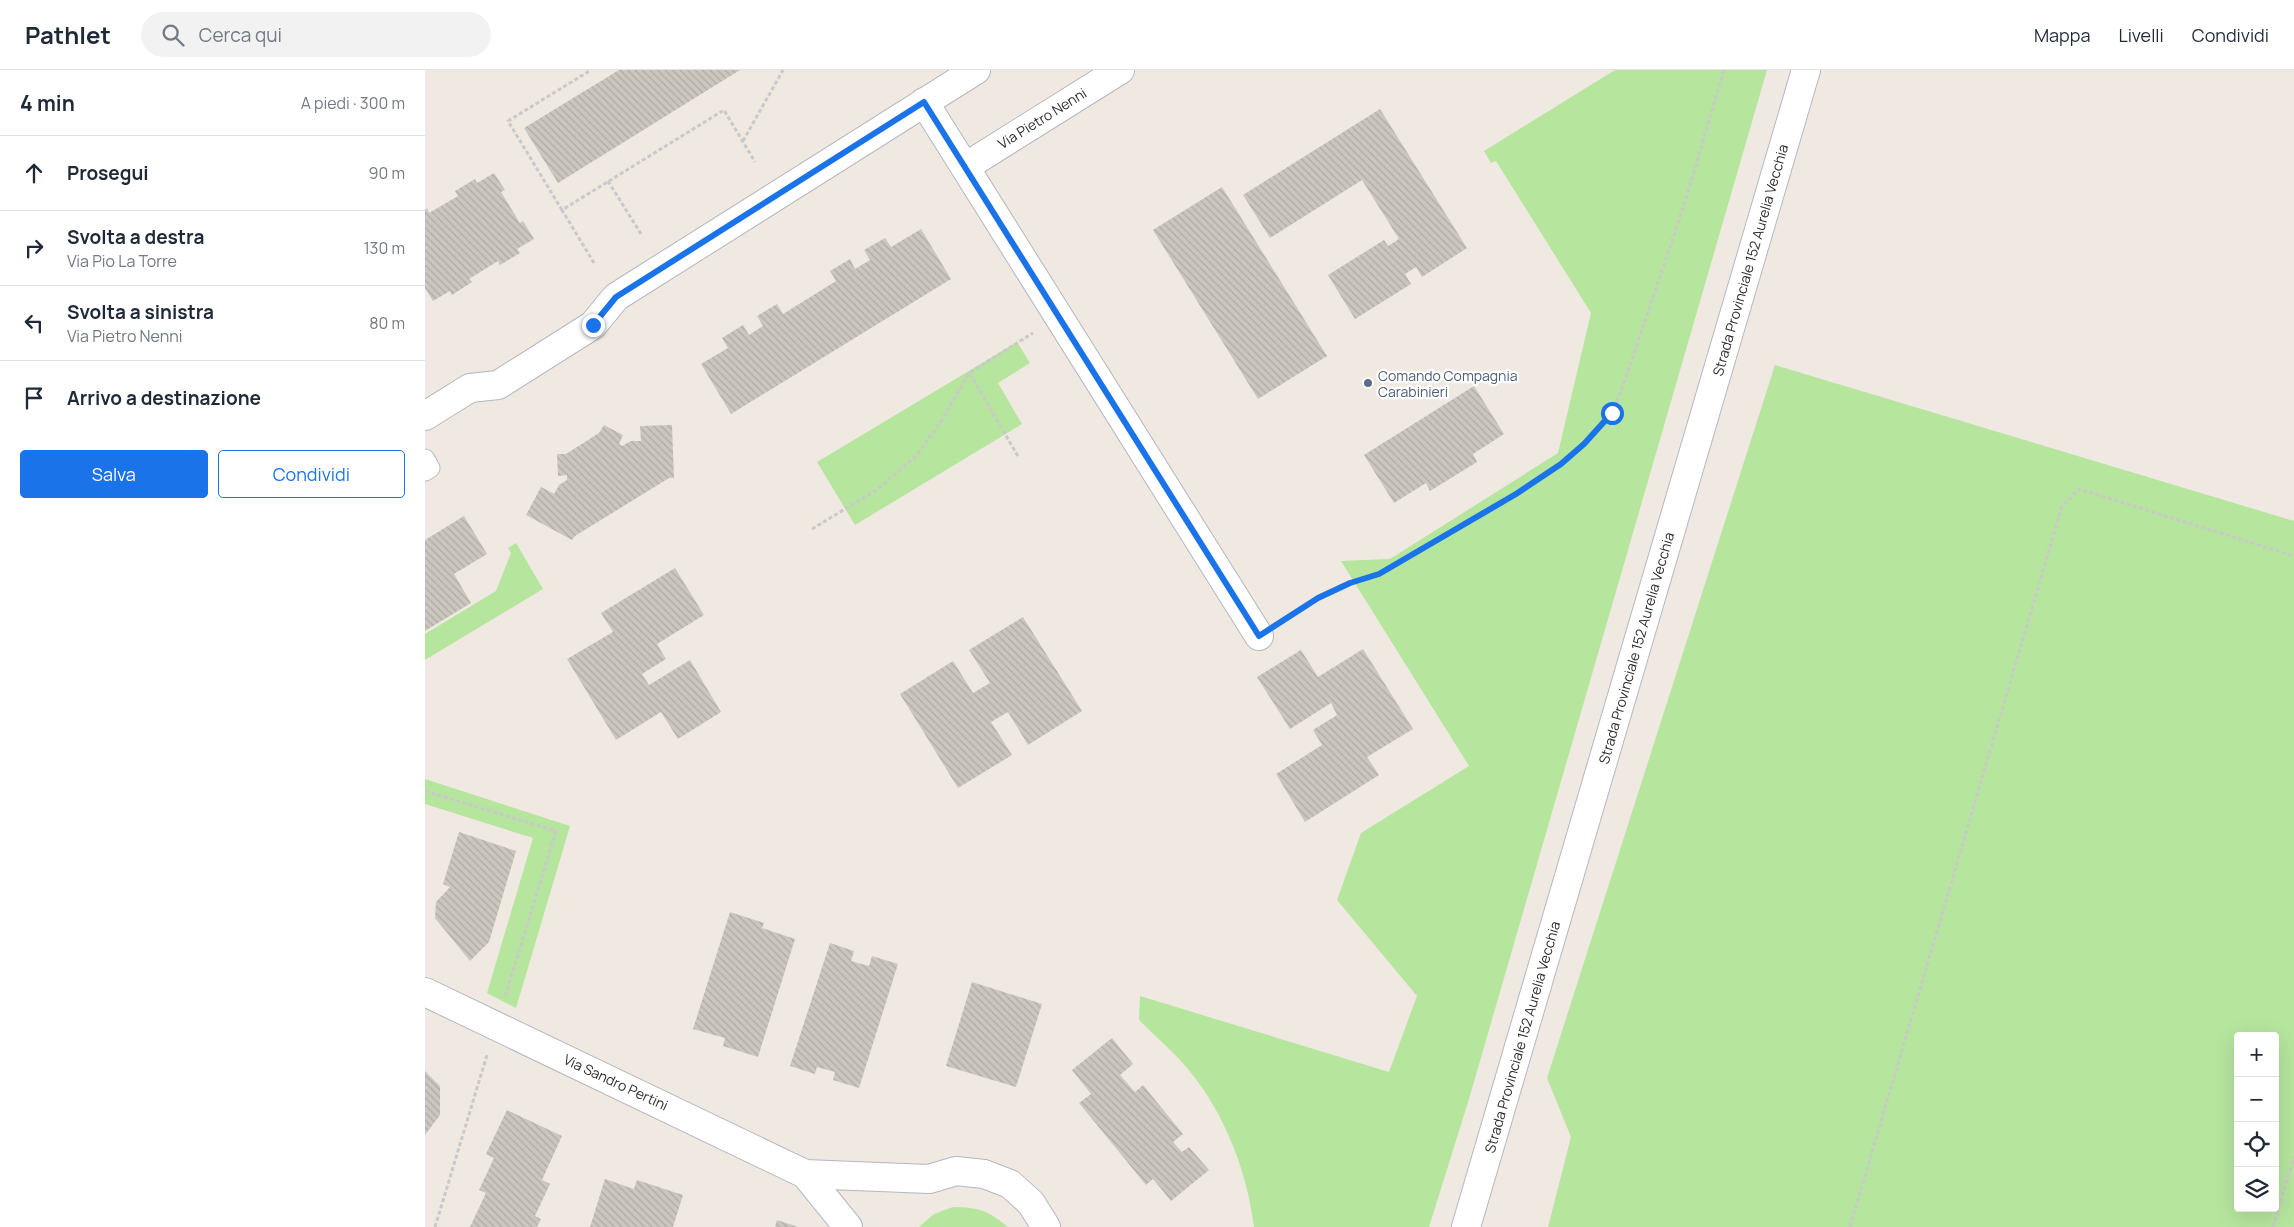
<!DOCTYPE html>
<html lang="it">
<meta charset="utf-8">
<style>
body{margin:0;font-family:Manrope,sans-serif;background:#f2f2f3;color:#1f2937}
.controls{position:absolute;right:15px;bottom:15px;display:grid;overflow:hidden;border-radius:5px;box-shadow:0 5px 20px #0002}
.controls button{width:45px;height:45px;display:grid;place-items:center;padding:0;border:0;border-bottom:1px solid #e0e1e3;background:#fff;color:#1f2937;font:25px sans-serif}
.stop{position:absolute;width:15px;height:15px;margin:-11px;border:4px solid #1a73e8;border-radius:50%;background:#fff}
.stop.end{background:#1a73e8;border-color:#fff;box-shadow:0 1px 5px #0008}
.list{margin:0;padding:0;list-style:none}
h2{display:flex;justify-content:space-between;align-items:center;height:65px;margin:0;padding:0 20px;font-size:21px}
h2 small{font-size:16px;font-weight:400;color:#747a83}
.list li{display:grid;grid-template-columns:32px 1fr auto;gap:15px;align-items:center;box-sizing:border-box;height:75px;padding:0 20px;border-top:1px solid #e0e1e3}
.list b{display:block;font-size:19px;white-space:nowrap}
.list p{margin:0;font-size:16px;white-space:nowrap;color:#747a83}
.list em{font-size:16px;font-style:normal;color:#747a83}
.actions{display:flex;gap:10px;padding:15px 20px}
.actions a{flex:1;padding:11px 0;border:1px solid #1a73e8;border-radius:5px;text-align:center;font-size:18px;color:#1a73e8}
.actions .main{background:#1a73e8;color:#fff}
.icon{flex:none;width:28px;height:28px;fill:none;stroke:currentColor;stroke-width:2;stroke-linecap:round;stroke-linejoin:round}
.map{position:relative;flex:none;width:1869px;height:1157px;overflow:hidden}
header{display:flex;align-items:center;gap:30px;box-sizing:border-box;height:70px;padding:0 25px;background:#fff;border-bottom:1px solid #e0e1e3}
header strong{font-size:24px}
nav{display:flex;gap:28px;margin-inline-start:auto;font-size:18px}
.search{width:350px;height:45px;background:#f2f2f3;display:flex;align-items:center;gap:12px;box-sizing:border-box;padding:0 18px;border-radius:28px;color:#747a83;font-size:19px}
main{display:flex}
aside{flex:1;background:#fff}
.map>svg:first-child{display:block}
.green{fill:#b6e59e;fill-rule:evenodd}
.building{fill:url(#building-back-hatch)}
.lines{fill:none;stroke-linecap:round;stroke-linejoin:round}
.service-casing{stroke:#b4b7c1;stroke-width:21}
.minor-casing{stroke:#b4b7c1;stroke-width:30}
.secondary-casing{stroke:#b4b7c1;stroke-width:30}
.path{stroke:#c9c9c9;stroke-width:3;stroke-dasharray:4 2.5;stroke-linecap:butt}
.service{stroke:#fff;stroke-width:19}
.minor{stroke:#fff;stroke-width:28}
.secondary{stroke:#fff;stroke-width:28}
.route{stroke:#1a73e8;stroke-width:6}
.service-dot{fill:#5c6f8a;stroke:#fff;stroke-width:2}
.labels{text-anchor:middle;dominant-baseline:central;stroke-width:4.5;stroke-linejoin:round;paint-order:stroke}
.street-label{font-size:14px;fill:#2e2e2e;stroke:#fff}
.service-label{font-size:14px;fill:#4e5e75;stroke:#fff;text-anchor:start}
</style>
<header>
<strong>Pathlet</strong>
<div class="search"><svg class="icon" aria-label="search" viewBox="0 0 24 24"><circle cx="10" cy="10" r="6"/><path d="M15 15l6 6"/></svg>Cerca qui</div>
<nav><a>Mappa</a><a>Livelli</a><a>Condividi</a></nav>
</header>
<main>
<aside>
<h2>4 min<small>A piedi · 300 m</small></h2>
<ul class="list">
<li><svg class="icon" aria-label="ahead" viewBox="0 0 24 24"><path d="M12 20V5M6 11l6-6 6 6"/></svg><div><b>Prosegui</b></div><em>90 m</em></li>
<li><svg class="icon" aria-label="right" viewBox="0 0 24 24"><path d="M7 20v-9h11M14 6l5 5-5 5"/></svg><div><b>Svolta a destra</b><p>Via Pio La Torre</p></div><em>130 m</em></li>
<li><svg class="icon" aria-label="left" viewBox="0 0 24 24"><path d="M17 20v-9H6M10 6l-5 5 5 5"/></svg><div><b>Svolta a sinistra</b><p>Via Pietro Nenni</p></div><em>80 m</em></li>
<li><svg class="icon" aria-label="arrive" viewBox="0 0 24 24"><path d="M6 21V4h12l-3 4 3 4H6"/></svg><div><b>Arrivo a destinazione</b></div></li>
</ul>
<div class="actions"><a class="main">Salva</a><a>Condividi</a></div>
</aside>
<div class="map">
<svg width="1869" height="1157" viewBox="0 0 1869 1157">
<defs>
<pattern id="building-back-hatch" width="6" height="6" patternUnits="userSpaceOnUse" patternTransform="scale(1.25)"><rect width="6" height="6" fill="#cbc7bf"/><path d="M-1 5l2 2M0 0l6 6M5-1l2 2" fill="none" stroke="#afaba4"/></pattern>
</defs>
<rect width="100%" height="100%" fill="#efe9e1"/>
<path class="green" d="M1190 0H1342L1044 1029 1004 1157H829C822 1098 796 1034 755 990 742 976 727 963 714 950L715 926 964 1002 992 926 912 830 936 763 1044 696 916 491 965 489 1133 383 1166 243 1071 91 1066 93 1059 81Z
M592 272 605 293 573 313 597 354 430 455 392 392Z
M1350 295 1869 451V1157H1123L1146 1067 1122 1008ZM1813 966H1850V1138H1813Z
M91 473 118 519 0 590V564L71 521 86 483 83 478Z
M0 709 145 756 91 938 62 923 108 768 0 734Z
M528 1137C553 1137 564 1141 583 1157H494L509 1144Z"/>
<path class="building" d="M194 0H315L133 113 99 58Z
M955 39 1042 178 997 207 991 197 980 204 986 214 930 249 903 205 959 170 963 176 974 169 937 110 845 168 818 125Z
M69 103 80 120 76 122 95 153 98 151 109 169 92 179 95 183 75 195 73 191 44 209 47 212 27 225 25 221 8 231 0 218V140L2 138 4 143 33 126 30 121 50 109 52 113Z
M797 117 902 286 833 329 728 160Z
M496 159 526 209 306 344 276 294 303 278 297 268 318 255 324 265 338 256 332 246 352 234 358 244 411 211 405 201 425 189 430 199 445 190 439 180 460 168 466 177Z
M1049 316 1079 364 1048 384 1052 392 1005 421 1001 413 969 433 939 385Z
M179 355 198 365 194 374 197 376 206 371H216L215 356 247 355 249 408H244L150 466 147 470 101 445 116 417 129 424 134 415 142 410V405L133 406 132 384H141L174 363Z
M39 446 62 484 29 504 46 533 0 561V470Z
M250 498 279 545 232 574 241 589 217 604 224 615 265 590 296 642 253 669 236 642 191 670 142 589 188 562 176 543Z
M598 547 657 641 603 675 583 642 566 652 587 685 533 718 475 624 528 591 548 623 565 613 544 580Z
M938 579 988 659 942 687 954 705 880 752 851 704 897 675 888 660 912 645 906 633 865 659 832 607 876 580 893 607Z
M34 762 91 781 64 872 45 891 10 848 11 832 25 817 18 814Z
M305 842 339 853 337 858 370 869 333 987 298 976 300 968 268 959Z
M405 873 429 881 426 891 444 896 447 886 473 894 434 1018 408 1010 410 1002 392 997 390 1004 365 996Z
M547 912 617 934 591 1017 521 996Z
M687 968 708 994 695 1005 710 1022 718 1015 758 1064 748 1072 757 1082 764 1077 784 1100 746 1131 728 1109 721 1115 654 1033 666 1024 647 1000Z
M0 1001 15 1016V1045L0 1065Z
M82 1040 137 1066 117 1110 125 1114 110 1146 116 1149 112 1157H45L61 1123 54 1120 69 1088 61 1084Z
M180 1109 209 1119 212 1110 258 1125 248 1157H165Z
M352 1150 373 1157H350Z"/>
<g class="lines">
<g class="service-casing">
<path id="service" d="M0 389 5 398 0 401"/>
</g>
<g class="minor-casing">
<path id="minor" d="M499 32 834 566
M540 97 695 0
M0 346 45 318 73 315 168 255 191 227 551 0
M0 922 380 1104 504 1109 531 1101 559 1104 585 1114 606 1133 621 1157
M380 1104 423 1157"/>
</g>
<g class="secondary-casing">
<path id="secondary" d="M1041 1157 1381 0"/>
</g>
<path class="path" d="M318 71 358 0
M183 111 216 164
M137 140 83 51 166 0
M169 193 137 140 299 40 330 92
M545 304 594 388
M387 459 453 419 491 386 515 353 544 303 608 263
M859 549 893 528 925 513 955 504 1091 424 1136 394 1176 358 1187 343 1200 310 1259 135 1299 0
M0 721 131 761 80 927
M10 1157 62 985
M1425 1157 1637 436 1654 419 1869 486
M1848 1157 1869 1087"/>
<use href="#service" class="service"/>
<use href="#minor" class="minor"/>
<use href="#secondary" class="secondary"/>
</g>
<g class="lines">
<path class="route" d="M168 255 191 227 499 32 834 566 893 528 925 513 954 504 1091 424 1136 394 1159 374 1187 343"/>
</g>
<circle class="service-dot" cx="943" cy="313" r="5"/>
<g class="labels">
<g class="street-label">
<text transform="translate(617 48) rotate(-32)">Via Pietro Nenni</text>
<text transform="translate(1325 190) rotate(-74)">Strada Provinciale 152 Aurelia Vecchia</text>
<text transform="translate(1211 578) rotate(-74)">Strada Provinciale 152 Aurelia Vecchia</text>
<text transform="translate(1097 967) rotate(-74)">Strada Provinciale 152 Aurelia Vecchia</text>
<text transform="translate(191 1012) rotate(25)">Via Sandro Pertini</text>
</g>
<g class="service-label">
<text x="953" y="305">Comando Compagnia<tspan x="953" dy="16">Carabinieri</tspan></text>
</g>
</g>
</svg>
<div class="controls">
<button>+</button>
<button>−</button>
<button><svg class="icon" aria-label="locate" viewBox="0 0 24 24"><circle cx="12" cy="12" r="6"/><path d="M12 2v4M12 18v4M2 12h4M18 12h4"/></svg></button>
<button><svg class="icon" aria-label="layers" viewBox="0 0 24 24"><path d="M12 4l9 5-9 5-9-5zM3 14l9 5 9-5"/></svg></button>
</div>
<div class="stop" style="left:1187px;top:343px"></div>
<div class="stop end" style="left:168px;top:255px"></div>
</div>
</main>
